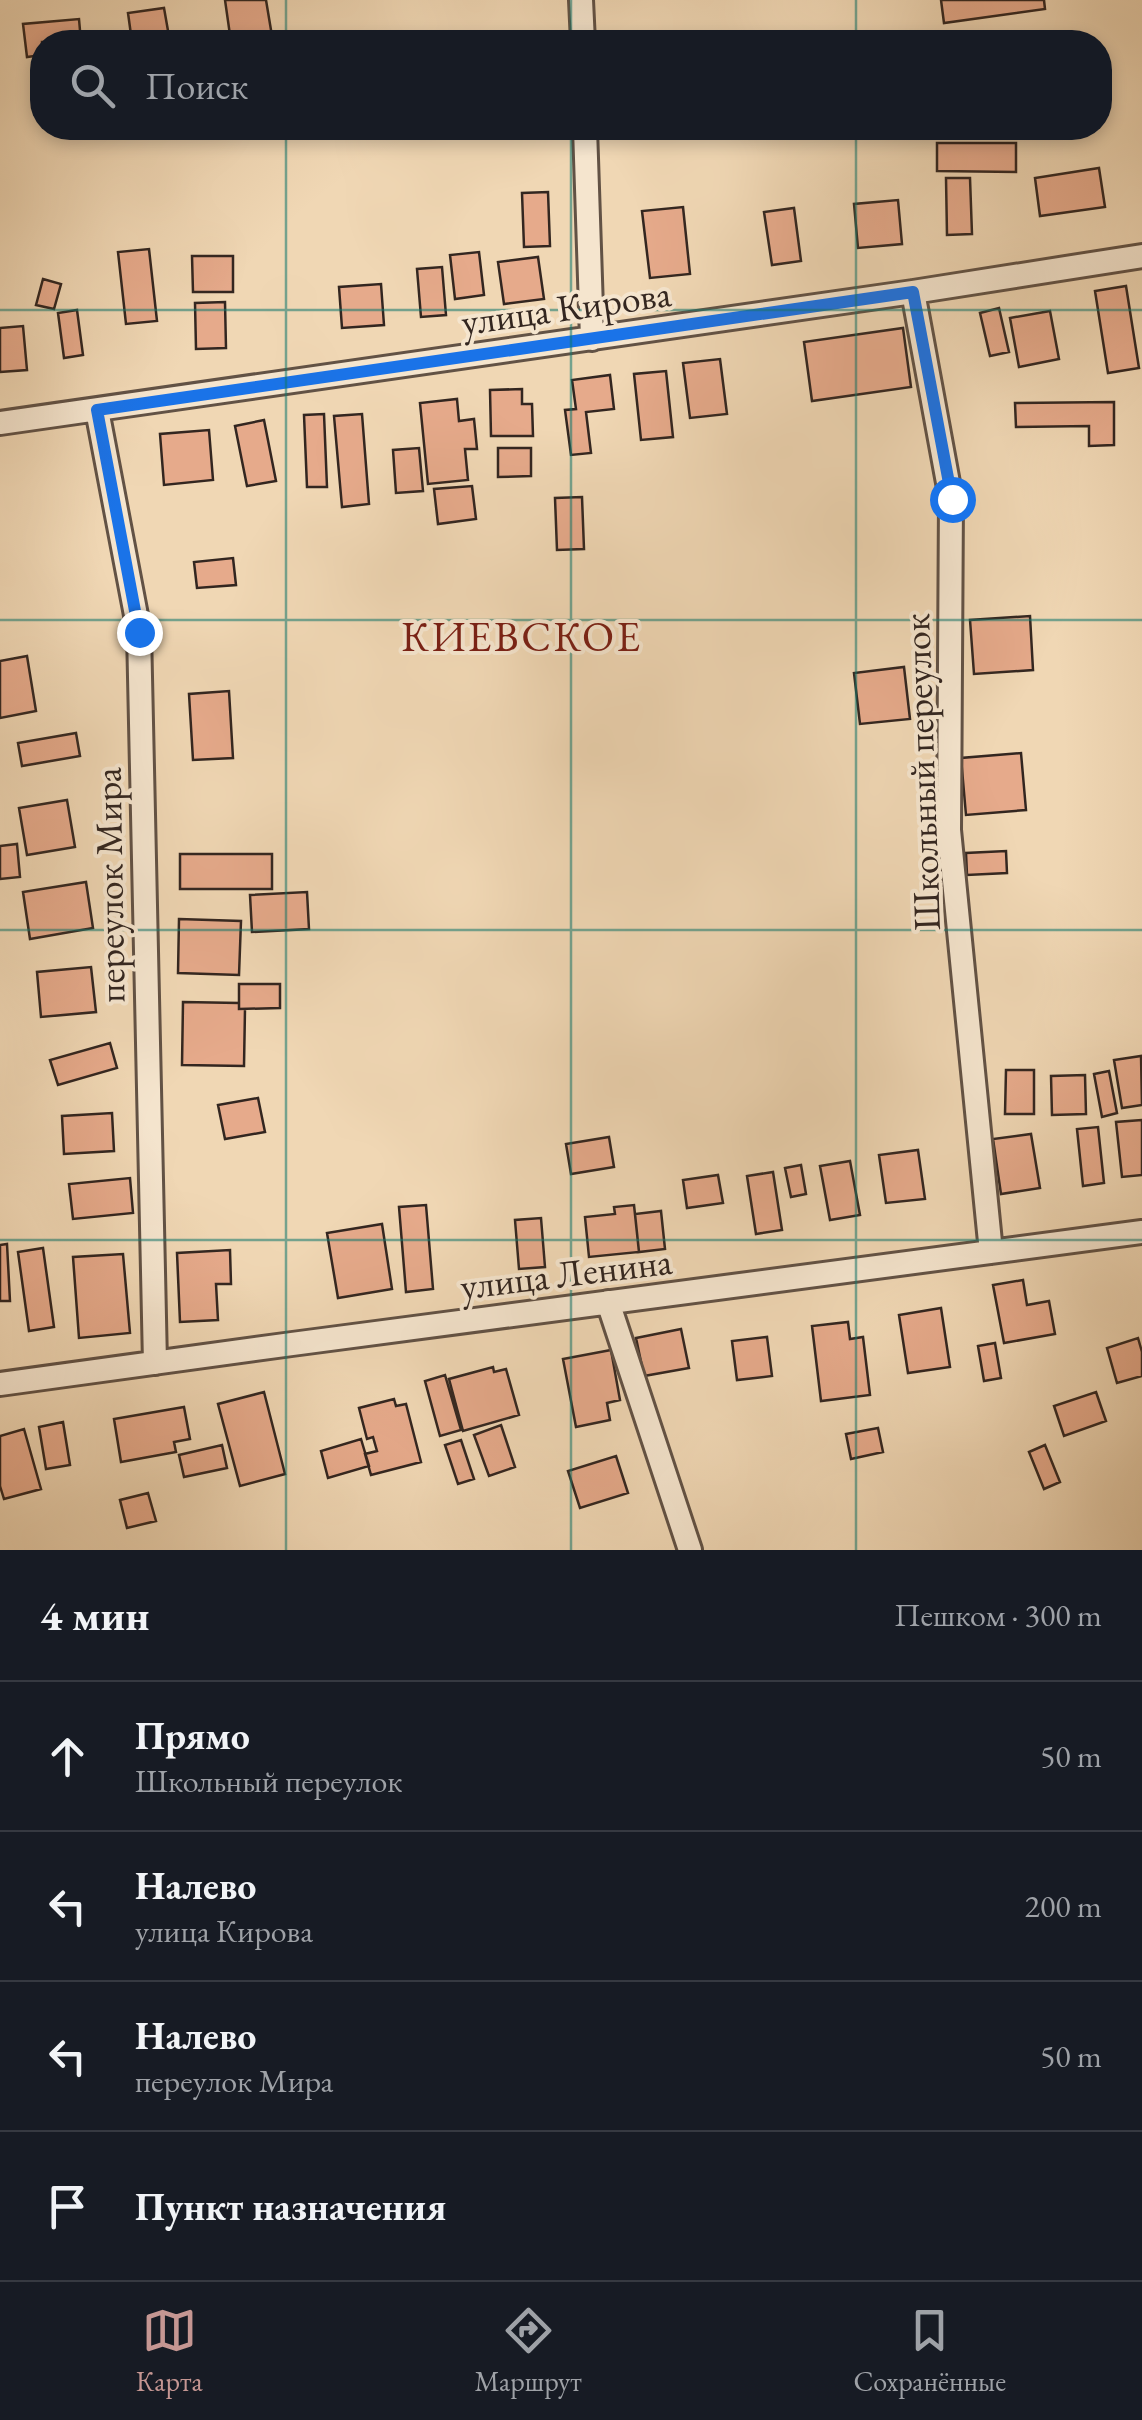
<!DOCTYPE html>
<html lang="ru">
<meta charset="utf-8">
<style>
body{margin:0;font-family:"EB Garamond",serif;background:#242831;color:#f1f3f6}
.stop{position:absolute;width:30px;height:30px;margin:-22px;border:8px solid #1a73e8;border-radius:50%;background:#fff}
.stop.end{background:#1a73e8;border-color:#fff;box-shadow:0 2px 10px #0008}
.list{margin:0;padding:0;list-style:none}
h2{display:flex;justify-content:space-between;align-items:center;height:130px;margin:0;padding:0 40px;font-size:42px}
h2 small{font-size:32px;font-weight:400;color:#9ea1a6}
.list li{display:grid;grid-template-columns:65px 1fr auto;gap:30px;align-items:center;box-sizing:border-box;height:150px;padding:0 40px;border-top:2px solid #363941}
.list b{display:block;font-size:38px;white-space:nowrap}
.list p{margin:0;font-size:32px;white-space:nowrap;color:#9ea1a6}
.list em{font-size:32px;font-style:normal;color:#9ea1a6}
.icon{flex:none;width:55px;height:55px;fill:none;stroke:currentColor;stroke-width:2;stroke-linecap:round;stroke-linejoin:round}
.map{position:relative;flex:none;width:1142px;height:1550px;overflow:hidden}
.search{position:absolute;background:#171b24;box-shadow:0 5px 15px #0003;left:30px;right:30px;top:30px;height:110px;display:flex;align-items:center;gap:25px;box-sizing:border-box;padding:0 35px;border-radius:40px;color:#9ea1a6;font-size:38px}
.sheet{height:730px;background:#171b24}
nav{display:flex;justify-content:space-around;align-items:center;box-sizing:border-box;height:140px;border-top:2px solid #363941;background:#171b24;font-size:28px;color:#9ea1a6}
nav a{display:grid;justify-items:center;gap:5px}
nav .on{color:#c59692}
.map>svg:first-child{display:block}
.building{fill:#e6aa8b;stroke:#332620;stroke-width:2.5}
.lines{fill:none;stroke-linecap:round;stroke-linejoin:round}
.street-casing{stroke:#625245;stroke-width:28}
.street{stroke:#f5e5ce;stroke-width:22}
.route{stroke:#1a73e8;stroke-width:12}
.grid{fill:none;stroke:#0f766e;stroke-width:2.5;stroke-opacity:0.55}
.labels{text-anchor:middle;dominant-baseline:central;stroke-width:8;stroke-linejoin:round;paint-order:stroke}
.street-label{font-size:38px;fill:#332620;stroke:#f5e5ce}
.quarter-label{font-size:42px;letter-spacing:2.5px;fill:#7a1f14;stroke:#f5e5ce}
</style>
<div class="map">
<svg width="1142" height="1550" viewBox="0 0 1142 1550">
<rect width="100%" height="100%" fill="#f0d7b4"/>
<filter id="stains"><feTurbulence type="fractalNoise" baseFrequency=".002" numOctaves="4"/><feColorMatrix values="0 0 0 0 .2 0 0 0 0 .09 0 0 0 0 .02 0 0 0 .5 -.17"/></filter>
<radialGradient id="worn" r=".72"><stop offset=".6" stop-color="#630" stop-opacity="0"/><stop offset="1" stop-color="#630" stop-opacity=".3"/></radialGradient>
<path class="building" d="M225 0H266L273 42H231Z
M941 0H1044L1045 9 944 23Z
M164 8 170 42H132L128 13Z
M79 19 81 42H42V55L27 57 23 24Z
M937 143H1016V172L937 171Z
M1099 168 1105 207 1040 216 1035 178Z
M946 178H970L972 234 947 235Z
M548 192 550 246 524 247 522 193Z
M898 200 902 244 858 248 854 204Z
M683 207 690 274 650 278 642 211Z
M794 208 801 261 772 265 764 212Z
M149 249 157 321 126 324 118 252Z
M479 252 484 295 455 299 450 255Z
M192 256H233V292H193Z
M538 257 544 299 504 304 498 262Z
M442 267 446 315 421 317 417 269Z
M43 279 61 284 54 309 36 305Z
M381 284 384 325 342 328 339 287Z
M1126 286 1139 368 1108 373 1095 291Z
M225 302 226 348 196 349 195 303Z
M999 308 1009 352 990 356 980 313Z
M77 310 83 355 64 358 58 313Z
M1050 311 1059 359 1019 367 1010 318Z
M23 326 27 370 0 372V328Z
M903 328 911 387 812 401 804 342Z
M720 359 727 414 690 418 683 363Z
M666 371 673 437 641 440 634 374Z
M610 375 614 409 586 412 591 453 571 455 565 410 576 409 572 380Z
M522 389V404H532L533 436H491L490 390Z
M457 399 459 421 474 419 477 449H465L468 480 428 484 420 403Z
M1114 402V445L1089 446V426L1016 427 1015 403Z
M324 414 327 487H307L304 415Z
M362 414 369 504 342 507 334 416Z
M264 420 276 481 247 486 235 426Z
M209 430 213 480 164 485 160 434Z
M419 448 423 491 396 493 393 450Z
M498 448H531V476L498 477Z
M472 486 476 519 438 524 434 489Z
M582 497 584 549 557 550 555 498Z
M233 558 236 585 197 588 194 562Z
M1030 616 1033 670 974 674 970 620Z
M27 656 36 711 0 718V661Z
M904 667 910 719 860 724 854 673Z
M229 691 233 758 193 760 189 694Z
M76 733 80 756 22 766 18 743Z
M1021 753 1026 810 966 815 961 758Z
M67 800 75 847 27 855 19 808Z
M17 844 20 877 0 879V846Z
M1006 851 1007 873 967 875 966 853Z
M180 854H272V889H180Z
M86 882 93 928 30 939 23 892Z
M307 892 309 929 252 932 250 895Z
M179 919 241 921 239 975 178 973Z
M91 967 96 1012 41 1017 37 972Z
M239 984H280V1008L239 1009Z
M183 1002 239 1003V1009H245L244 1066 182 1065Z
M110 1043 117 1068 58 1085 50 1060Z
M1141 1056 1142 1105 1122 1108 1114 1060Z
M1006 1070H1034V1114H1005Z
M1109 1071 1117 1113 1102 1117 1094 1074Z
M1085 1075 1086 1114 1052 1115 1051 1076Z
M258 1098 265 1132 225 1139 218 1105Z
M112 1113 114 1151 64 1154 62 1116Z
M1142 1120V1175L1122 1177 1116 1122Z
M1098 1127 1104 1183 1083 1186 1077 1129Z
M1031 1134 1040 1188 1001 1194 993 1139Z
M609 1137 614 1167 571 1174 566 1144Z
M918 1150 925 1199 886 1203 879 1155Z
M850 1161 860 1215 830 1220 820 1166Z
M801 1165 806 1194 791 1197 785 1168Z
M773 1172 782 1230 756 1234 747 1176Z
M718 1175 723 1203 687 1208 683 1180Z
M130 1178 133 1213 73 1219 69 1184Z
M426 1205 433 1289 406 1292 399 1207Z
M634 1205 639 1252 589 1257 585 1217 615 1214 614 1207Z
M661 1211 665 1249 639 1252 635 1214Z
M541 1218 545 1267 519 1269 515 1220Z
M382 1224 392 1289 338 1298 327 1233Z
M7 1244 10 1301H0V1245Z
M43 1248 54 1327 29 1331 18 1252Z
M230 1250 231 1284H216L218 1320 180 1322 177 1253Z
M123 1254 130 1333 79 1338 73 1257Z
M1023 1280 1027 1305 1049 1301 1055 1334 1004 1343 993 1285Z
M941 1308 950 1367 908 1373 899 1315Z
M848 1322 850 1339 863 1337 870 1395 821 1401 812 1326Z
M681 1329 689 1368 644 1376 636 1338Z
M767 1337 772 1376 737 1380 732 1341Z
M1138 1338 1142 1352V1376L1117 1383 1107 1348Z
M995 1343 1001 1378 984 1381 978 1346Z
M611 1350 620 1400 607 1403 610 1420 576 1427 563 1359Z
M493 1367 494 1372 506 1369 519 1415 463 1431 449 1379Z
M445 1375 461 1430 440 1436 425 1381Z
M264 1392 285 1474 240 1486 218 1404Z
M1096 1392 1106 1421 1064 1436 1054 1406Z
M394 1399 396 1406 406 1404 421 1462 371 1475 365 1454 377 1451 373 1437 367 1439 359 1408Z
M184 1407 190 1439 174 1442 176 1452 121 1462 114 1419Z
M63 1422 70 1465 46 1469 39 1427Z
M501 1425 515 1467 489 1476 474 1435Z
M878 1428 883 1452 851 1459 846 1434Z
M24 1429 41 1489 4 1499 0 1486V1436Z
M361 1439 369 1466 328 1478 321 1451Z
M461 1440 474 1479 458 1484 445 1445Z
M222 1445 227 1468 184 1477 179 1455Z
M1045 1445 1060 1482 1044 1489 1029 1452Z
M616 1456 628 1493 580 1508 568 1471Z
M148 1493 156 1521 127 1528 120 1500Z"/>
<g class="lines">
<g class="street-casing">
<path id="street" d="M581 0 583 42
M585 128 592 339
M913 292 951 499 949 830 991 1252
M97 410 139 631 155 1363
M0 423 913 292 1142 256
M608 1302 690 1550
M0 1384 292 1344 1142 1232"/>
</g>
<use href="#street" class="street"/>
</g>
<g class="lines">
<path class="route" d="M139 632 97 410 913 292 952 499"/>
</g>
<path class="grid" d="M286 0V42M571 0V42M856 0V42M286 128V1550M571 128V1550M856 128V1550M0 310H1142M0 620H1142M0 930H1142M0 1240H1142"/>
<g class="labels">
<g class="street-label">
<text transform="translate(566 307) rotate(-8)">улица Кирова</text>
<text transform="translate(921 772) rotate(-92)">Школьный переулок</text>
<text transform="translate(109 885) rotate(-91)">переулок Мира</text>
<text transform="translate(566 1273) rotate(-7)">улица Ленина</text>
</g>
<g class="quarter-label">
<text x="522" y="636">КИЕВСКОЕ</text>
</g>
</g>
<rect width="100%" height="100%" filter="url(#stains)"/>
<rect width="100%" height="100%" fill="url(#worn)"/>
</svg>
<div class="stop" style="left:952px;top:499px"></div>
<div class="stop end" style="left:139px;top:632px"></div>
<div class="search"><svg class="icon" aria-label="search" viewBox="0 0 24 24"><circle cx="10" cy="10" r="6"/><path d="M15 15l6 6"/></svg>Поиск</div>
</div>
<section class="sheet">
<h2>4 мин<small>Пешком · 300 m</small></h2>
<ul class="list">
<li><svg class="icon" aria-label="ahead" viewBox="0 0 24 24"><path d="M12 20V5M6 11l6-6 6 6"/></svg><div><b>Прямо</b><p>Школьный переулок</p></div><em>50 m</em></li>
<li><svg class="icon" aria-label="left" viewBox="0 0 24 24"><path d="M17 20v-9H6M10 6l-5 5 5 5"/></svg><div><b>Налево</b><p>улица Кирова</p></div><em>200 m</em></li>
<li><svg class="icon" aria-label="left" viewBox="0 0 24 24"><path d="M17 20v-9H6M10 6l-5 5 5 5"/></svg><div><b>Налево</b><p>переулок Мира</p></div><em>50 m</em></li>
<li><svg class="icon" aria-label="arrive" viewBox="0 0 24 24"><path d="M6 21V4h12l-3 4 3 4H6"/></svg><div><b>Пункт назначения</b></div></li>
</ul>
</section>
<nav>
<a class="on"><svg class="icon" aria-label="map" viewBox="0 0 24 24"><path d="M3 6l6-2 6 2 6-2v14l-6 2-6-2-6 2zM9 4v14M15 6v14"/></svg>Карта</a>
<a><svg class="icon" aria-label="directions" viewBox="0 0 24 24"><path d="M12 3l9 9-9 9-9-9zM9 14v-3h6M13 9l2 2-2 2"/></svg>Маршрут</a>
<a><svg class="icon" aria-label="saved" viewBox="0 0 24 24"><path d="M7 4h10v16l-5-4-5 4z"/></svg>Сохранённые</a>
</nav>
